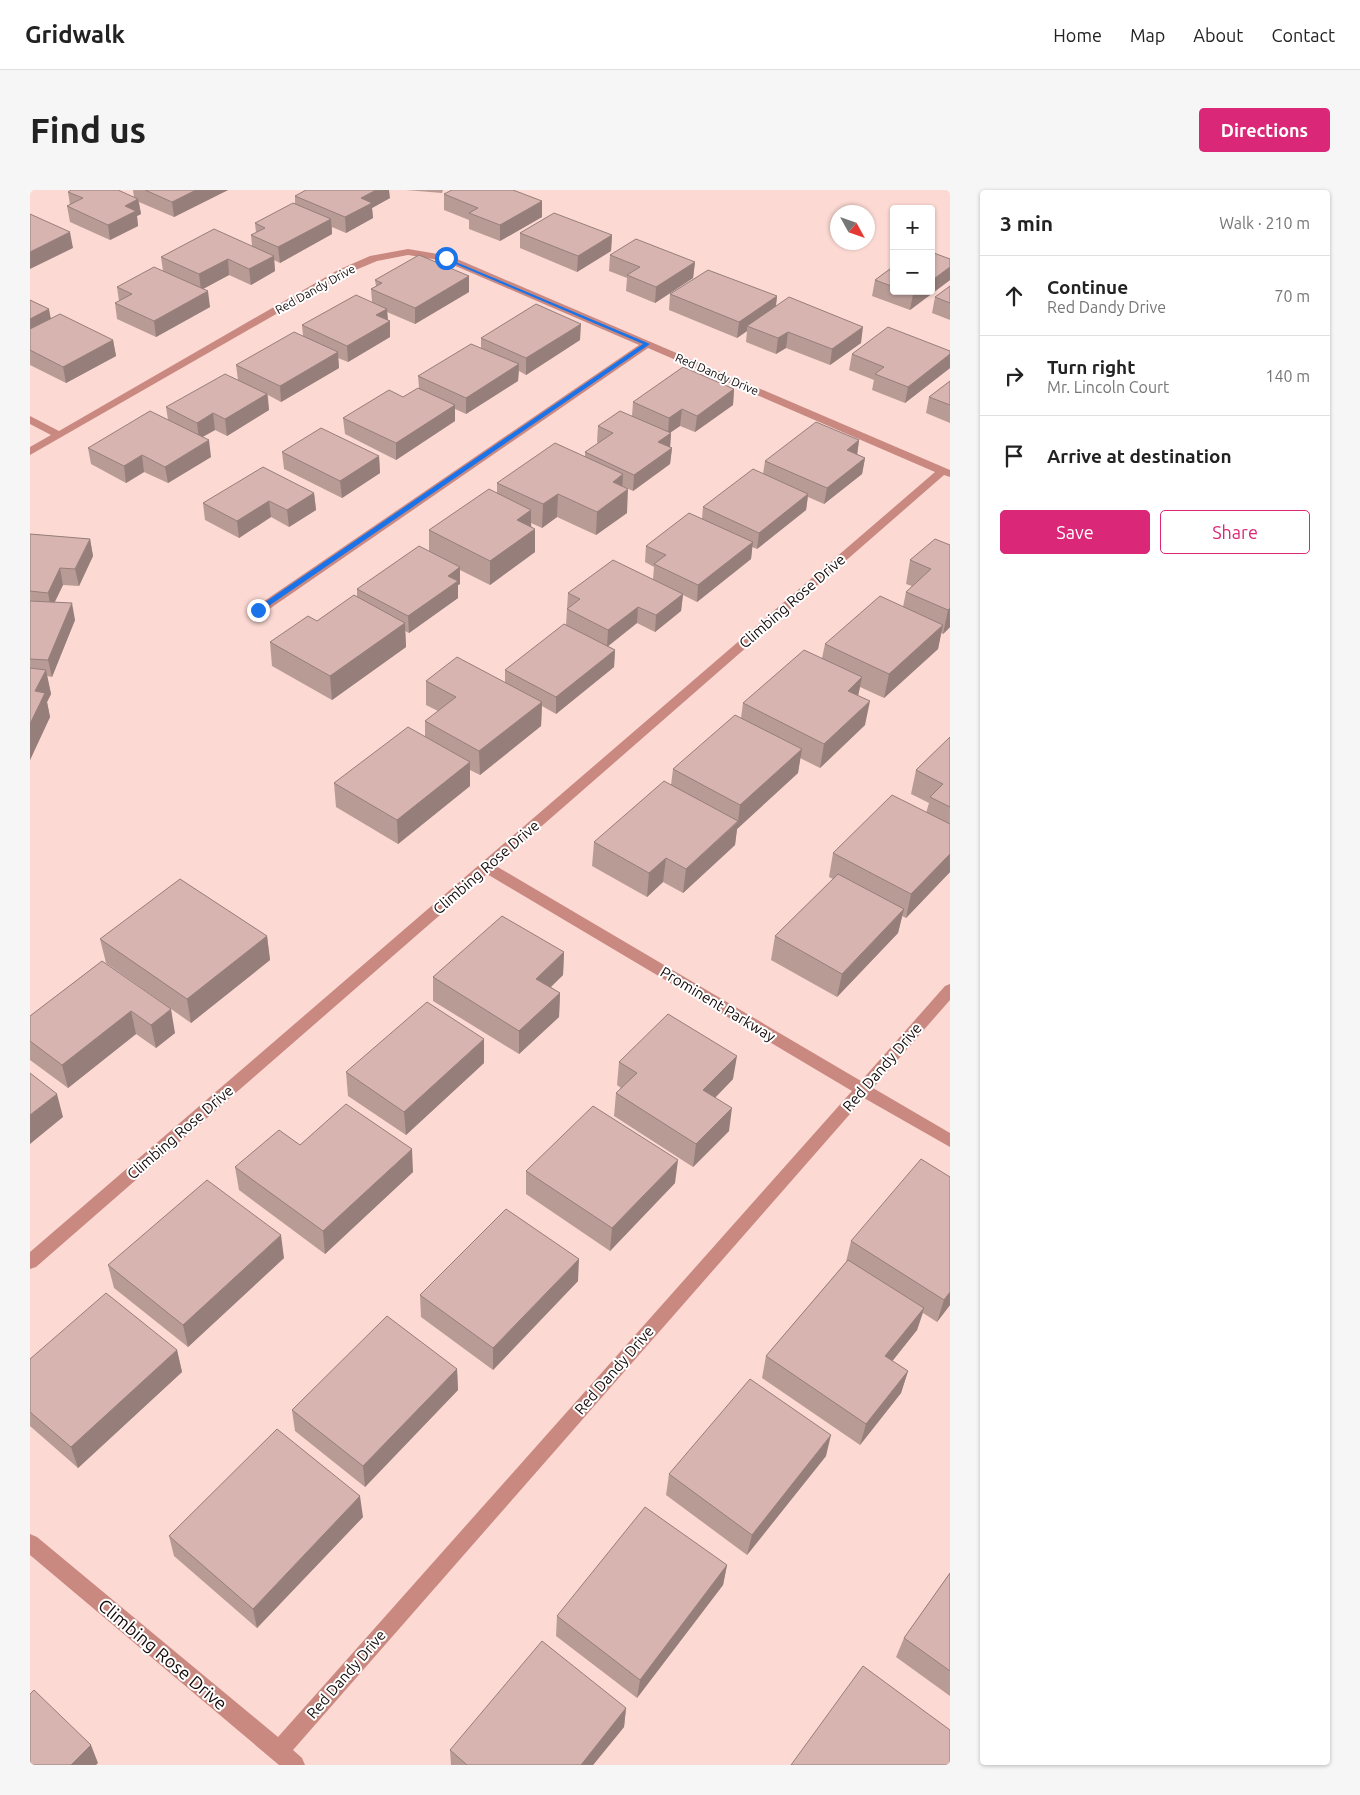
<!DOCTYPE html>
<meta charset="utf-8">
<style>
body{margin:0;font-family:Ubuntu,sans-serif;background:#f6f6f6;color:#222}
.controls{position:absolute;right:15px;top:15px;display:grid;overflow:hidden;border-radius:5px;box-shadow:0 1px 4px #0004}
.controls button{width:45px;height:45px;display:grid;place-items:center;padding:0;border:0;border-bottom:1px solid #e0e0e0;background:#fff;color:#222;font:25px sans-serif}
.compass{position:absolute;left:800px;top:15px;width:45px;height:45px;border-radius:50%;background:#fff;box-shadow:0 1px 4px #0004;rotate:130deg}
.stop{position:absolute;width:15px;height:15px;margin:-11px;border:4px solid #1a73e8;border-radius:50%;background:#fff}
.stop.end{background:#1a73e8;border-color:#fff;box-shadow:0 1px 5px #0008}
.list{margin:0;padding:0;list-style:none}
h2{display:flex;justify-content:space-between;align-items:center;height:65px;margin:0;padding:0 20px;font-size:21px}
h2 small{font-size:16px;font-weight:400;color:#767676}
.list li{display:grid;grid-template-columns:32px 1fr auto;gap:15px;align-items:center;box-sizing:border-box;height:80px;padding:0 20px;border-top:1px solid #e0e0e0}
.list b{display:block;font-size:19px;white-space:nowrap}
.list p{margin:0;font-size:16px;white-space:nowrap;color:#767676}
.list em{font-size:16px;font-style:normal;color:#767676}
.actions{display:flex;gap:10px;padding:15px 20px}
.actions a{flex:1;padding:11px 0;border:1px solid #db2777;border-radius:5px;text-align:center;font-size:18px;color:#db2777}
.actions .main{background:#db2777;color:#fff}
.icon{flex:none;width:28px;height:28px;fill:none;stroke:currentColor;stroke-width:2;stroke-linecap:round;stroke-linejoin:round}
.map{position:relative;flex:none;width:920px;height:1575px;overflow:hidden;border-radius:5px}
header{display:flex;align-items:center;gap:30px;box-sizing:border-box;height:70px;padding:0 25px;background:#fff;border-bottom:1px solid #e0e0e0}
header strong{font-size:24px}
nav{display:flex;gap:28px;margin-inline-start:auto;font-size:18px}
.intro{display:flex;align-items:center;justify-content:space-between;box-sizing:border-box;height:120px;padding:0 30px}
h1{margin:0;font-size:35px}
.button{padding:12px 22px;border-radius:5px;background:#db2777;color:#fff;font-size:18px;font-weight:700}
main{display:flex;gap:30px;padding:0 30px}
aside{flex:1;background:#fff;border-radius:5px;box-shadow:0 1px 4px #0004}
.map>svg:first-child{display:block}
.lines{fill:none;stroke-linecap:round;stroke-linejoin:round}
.minor{fill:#c98980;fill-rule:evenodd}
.wall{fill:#b99b96}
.shaded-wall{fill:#967e7a}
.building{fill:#d7b4af;stroke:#967e7a}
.route{fill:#1a73e8}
.labels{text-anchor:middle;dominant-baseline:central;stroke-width:4;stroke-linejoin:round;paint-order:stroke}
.far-street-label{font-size:12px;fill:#150a09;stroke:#fff}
.street-label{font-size:15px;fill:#150a09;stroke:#fff}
.near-street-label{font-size:18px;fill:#150a09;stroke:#fff}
</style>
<header>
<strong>Gridwalk</strong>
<nav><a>Home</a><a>Map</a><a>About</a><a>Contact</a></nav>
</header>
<div class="intro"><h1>Find us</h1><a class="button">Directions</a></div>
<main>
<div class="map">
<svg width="920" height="1575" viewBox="0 0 920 1575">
<rect width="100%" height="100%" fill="#fcd9d3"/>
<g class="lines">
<path class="minor" d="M378 59 420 66 920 280V287L914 285 466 676 831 891 915 796 920 794V810L843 898 920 943V957L834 908 263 1560 272 1568 275 1575H249L0 1365V1344L7 1347 248 1547 822 901 457 684 6 1077 0 1079V1062L905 282 618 158 232 424H224L222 421 224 418 609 155 414 71 378 65 347 71 316 84 0 265V257L21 245 0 234V226L29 241 308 80 340 66Z"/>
</g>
<path class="wall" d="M103 0H198L144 27 109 12 111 24 107 26 108 36 80 50 40 32 37 16 40 15 38 2 104 7Z
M376 0H413L412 3Z
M414 4 512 27 470 51 439 39V30L414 20Z
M265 6 360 8 342 18 343 28 316 43 302 37V44L250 73 244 70 245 81 221 95 199 85 173 99 180 117 126 147 87 129 85 113 89 111 87 97 133 81 131 67 222 56 221 45 226 43 225 33 265 13Z
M490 43 582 45 581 61 547 82 490 58Z
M580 65 665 72 663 88 625 113 596 101 597 88 579 81Z
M920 69V90L880 120 842 106 845 90 864 76V101H901Z
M439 86V102L385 134 357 122 358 130 360 131V147L318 172 308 168 309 178 251 212 238 205 239 220 197 246 185 240 172 247 181 267 138 293 114 282 96 293 61 274 58 258 138 230 136 217 208 190 206 175 273 146 272 135 342 112 341 99 346 96 345 90Z
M920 96V130L902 123 905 107Z
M640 104 747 106 746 116 831 153 800 175 756 158 746 164 716 152 717 141 707 148 639 120Z
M0 110 21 128 83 150 86 166 36 193 0 175Z
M451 148 550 150 496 185 489 181 488 191 436 224 425 219V231L366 270 315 244 313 228 373 207 389 198 388 186 451 158Z
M822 164 920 178 875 213 842 200 844 190 819 180Z
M920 191V233L896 223 899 207Z
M704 199 703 215 665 242 650 236 640 243H641L640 257 642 258 640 274 603 301 592 296 597 323 566 345 527 327 512 338 501 333 505 362 460 395 430 380V394L428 395V408L379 443 375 441 376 457 302 510 242 476 240 452 287 431 327 407V399L399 362V340L467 303V293L555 266V262L568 253 567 252 568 236 602 226 603 212Z
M829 250 827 264 835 268 832 284 794 314 778 307 776 320 727 359 722 357 721 369 667 412 653 405 651 421 625 442 607 433 578 456 585 460 584 477 526 524 512 516 511 536 450 585 440 580V596L368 654 306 617 304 593 395 547V531L408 521 396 515V491L475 492V480L536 435 538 403 623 389 624 377 615 372 616 356 672 329 673 317 733 284 735 271Z
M252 262 349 266 350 283 312 308 254 279Z
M284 303 286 320 259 337 241 327 209 348 175 330 173 313Z
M0 344 60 349 63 366 49 396 33 395 25 412 45 430 22 487 17 486 21 504 17 512 20 527 0 570Z
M920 355V437L913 444 911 443 908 459 854 508 830 497 828 506 835 535 790 578 770 568 768 583 707 639 705 655 653 703 633 692 617 707 562 676 564 652 641 595 643 579 711 528 713 513 792 468 795 454 873 417 876 402 882 396 876 394 880 370Z
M920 547V682L876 728 872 726 868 743 807 807 741 770 745 746 803 689 799 687 803 663 896 623 899 613 881 604 886 580Z
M237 746 240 770 161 833 76 773 70 749Z
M534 762 533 785 521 797 530 803 529 827 489 864 403 811V787Z
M72 771 145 843 126 858 106 844 38 898 0 870V826Z
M589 872 703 889 685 908 699 941 663 977 584 926 586 903 591 898 587 895Z
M454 873 376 945 318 906 316 882Z
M270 955 383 982 295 1064 209 1000 205 977Z
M496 981 645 993 580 1061 496 1004Z
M920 987V1115L907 1132 893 1123 887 1140 862 1171 878 1181 871 1203 830 1255 732 1188 736 1166 816 1072 821 1051Z
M254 1068 158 1157 84 1098 78 1075Z
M548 1091 463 1180 391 1127 390 1105Z
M147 1160 152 1182 48 1278 0 1236V1169Z
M427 1179 428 1200 335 1297 265 1241 262 1220Z
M796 1266 717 1365 636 1305 639 1284Z
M333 1327 227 1438 144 1366 139 1346Z
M697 1375 693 1395 607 1508 526 1446 527 1426Z
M920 1383V1506L866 1467 874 1448Z
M596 1518 594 1537 563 1575H421L420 1560Z"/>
<path class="shaded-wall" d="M166 0H198L144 27 142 12Z
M346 0H359L360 8 342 18 343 28 316 43 315 27 331 8Z
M108 9 111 24 107 26 108 36 80 50 78 35 95 16Z
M512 11V27L470 51V35Z
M301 29 302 44 250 73 248 57Z
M40 42 43 58 0 79V62Z
M582 45 581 61 547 82 548 66Z
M244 66 245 81 221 95 219 79Z
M198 69 199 85 171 100 169 84Z
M665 72 663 88 625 113 626 97Z
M920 77V90L880 120 883 104 887 101H901V91Z
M439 86V102L385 134V118Z
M178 101 180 117 126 147 124 131Z
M747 106 745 122 717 136V141L707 148 709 132Z
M19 119 22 135 0 147V129Z
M357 119 358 132 360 131V147L318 172 317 156 346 125Z
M551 134 550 150 496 185V168Z
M833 137 831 153 800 175 802 159Z
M758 142 756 158 746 164 748 148Z
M83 150 86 166 36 193 33 177Z
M308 162 309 178 251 212 250 196Z
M920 164V178L875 213 878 197Z
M489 174 488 191 436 224V208Z
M704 199 703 215 665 242 667 226Z
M237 204 239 220 197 246 195 229Z
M425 215V231L366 270V253Z
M652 219 650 236 638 244 639 228Z
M183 223 185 240 169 249 167 233Z
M641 243 640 259 642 258 640 274 603 301 604 285 628 252Z
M179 250 181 267 138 293 135 277Z
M829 250 827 266 817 260Z
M112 265 114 282 96 293 94 276Z
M349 266 350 283 312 308 310 291Z
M835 268 832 284 794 314 797 298Z
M593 284 592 304 598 299 597 323 566 345 567 322 583 292Z
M284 303 286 320 259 337 257 320Z
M528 304 527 327 512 338 513 314Z
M778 304 776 320 727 359 729 343Z
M239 311 241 327 209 348 207 331Z
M501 320V342L505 339V362L460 395V371L487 330Z
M60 349 63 366 49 396 45 379Z
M723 352 721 369 667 412 668 395Z
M430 377V394L428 395V408L379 443 378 426 418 386Z
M30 378 33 395 21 419 18 403Z
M653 404 651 421 625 442 626 425Z
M42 413 45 430 22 487 18 470Z
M608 417 607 433 577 457 578 440Z
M920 418V437L913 444 918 420Z
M375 433 376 457 302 510 300 486Z
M913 435 908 459 854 508 859 484Z
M585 460 584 477 526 524V507Z
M16 480 21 504 17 512 20 527 0 570V534L5 501Z
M832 487 827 511 818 501Z
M840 511 835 535 790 578 794 554Z
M512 512 511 536 450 585 449 561Z
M772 559 768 583 707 639 705 655 653 703 656 679 708 632 710 615Z
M440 572V596L368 654 367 630Z
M920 664V682L876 728 881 704Z
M636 668 633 692 617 707 619 683Z
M874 719 868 743 807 807 812 784Z
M237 746 240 770 161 833 157 809Z
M534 762 533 785 505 812 506 789Z
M530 803 529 827 489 864V841Z
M141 819 145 843 126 858 121 835Z
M101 821 106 844 38 898 32 875Z
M454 849V873L376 945 374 922Z
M707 866 703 889 670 923 673 900Z
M27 904 33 927 0 954V925Z
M702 918 699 941 663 977 666 954Z
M382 959 383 982 295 1064 293 1041Z
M648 970 645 993 580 1061 582 1038Z
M251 1045 254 1068 158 1157 153 1135Z
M549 1069 548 1091 463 1180V1158Z
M920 1102V1115L907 1132 914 1110Z
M894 1118 887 1140 849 1188 855 1166Z
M147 1160 152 1182 48 1278 41 1257Z
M427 1179 428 1200 335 1297 333 1276Z
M878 1181 871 1203 830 1255 836 1234Z
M801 1245 796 1266 717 1365 722 1345Z
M330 1306 333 1327 227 1438 223 1419Z
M697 1375 693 1395 607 1508 610 1490Z
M596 1518 594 1537 563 1575H551Z
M61 1555 68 1573 66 1575H41Z"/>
<path class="building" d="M41 0H88L108 9 95 16 106 21 78 35 37 16 53 8 38 2Z
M115 0H166L142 12Z
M276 0H346L331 8 342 13 315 27 265 6Z
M422 0H483L512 11 470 35 439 23 448 18 414 4Z
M263 13 301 29 248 57 221 45 235 38 225 33Z
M524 23 582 45 548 66 490 43Z
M0 24 40 42 0 62Z
M184 39 244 66 219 79 198 69 169 84 131 67Z
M606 49 665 72 626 97 597 85 610 77 580 65Z
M901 62 920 69V77L901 91Z
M389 65 439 86 385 118 341 99 352 93 345 90Z
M864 76V97L845 90Z
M124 77 178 101 124 131 85 113 102 104 87 97Z
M678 80 747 106 709 132 640 104Z
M920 96V113L905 107Z
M875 101H887L883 104Z
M326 105 357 119 346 125 360 131 317 156 272 135Z
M759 107 833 137 802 159 758 142 748 148 717 136Z
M0 110 19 119 0 129Z
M506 114 551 134 496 168 451 148Z
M30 124 83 150 33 177 0 160V139Z
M858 137 920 161V164L878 197 845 184 854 177 822 164Z
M264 142 308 162 250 196 206 175Z
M441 154 489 174 436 208 388 186Z
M653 177 704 199 667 226 652 219 639 228 603 212Z
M195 184 237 204 195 229 183 223 167 233 136 217Z
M920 191V215L899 207Z
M388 198 425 215 366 253 313 228 359 200 373 207Z
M120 221 179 250 135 277 112 265 94 276 58 258Z
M590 221 641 243 628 252 642 258 604 285 555 262 583 243 568 236Z
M786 232 829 250 817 260 835 268 797 298 735 271Z
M291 238 349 266 310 291 252 262Z
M525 253 593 284 583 292 598 299 567 322 528 304 513 314 467 293Z
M233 277 284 303 257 320 239 311 207 331 173 313Z
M723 279 778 304 729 343 673 317Z
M459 299 501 320 487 330 505 339 460 371 399 340Z
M659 323 723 352 668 395 624 374 636 365 616 356Z
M0 344 60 349 45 379 30 378 18 403 0 401Z
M905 349 920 355V418L918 420 876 402 901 379 880 370Z
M389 356 430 377 418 386 428 391 378 426 327 399Z
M583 370 653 404 626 425 608 417 578 440 537 419 550 409 538 403Z
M324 405 375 433 300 486 240 452 278 426 287 431Z
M850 406 913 435 859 484 795 454Z
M0 411 42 413 18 470 0 469Z
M534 434 585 460 526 507 475 480Z
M774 460 832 487 818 501 840 511 794 554 713 513Z
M427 467 512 512 449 561 395 531 426 507 396 491Z
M0 478 16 480 5 501 15 503 0 534Z
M705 525 772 559 710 615 643 579Z
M378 537 440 572 367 630 304 593Z
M920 547V617L900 607 913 594 886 580Z
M634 591 708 631 656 679 636 668 619 683 564 652Z
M862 605 920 634V664L881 704 803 663Z
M808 684 874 719 812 784 745 746Z
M150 689 237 746 157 809 70 749Z
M472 726 534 762 506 789 530 803 489 841 403 787Z
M72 771 141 819 121 835 101 821 32 875 0 851V826Z
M397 812 454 849 374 922 316 882Z
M638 824 707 866 673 900 702 918 666 954 586 903 607 883 589 872Z
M0 883 27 904 0 925Z
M316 914 382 959 293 1041 205 977 249 940 270 955Z
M563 916 648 970 582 1038 496 981Z
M891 969 920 987V1102L914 1110 821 1051Z
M177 990 251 1045 153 1135 78 1075Z
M476 1019 549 1069 463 1158 390 1105Z
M818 1070 894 1118 855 1166 878 1181 836 1234 736 1166Z
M76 1103 147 1160 41 1257 0 1222V1169Z
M357 1126 427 1179 333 1276 262 1220Z
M720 1189 801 1245 722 1345 639 1284Z
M247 1239 330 1306 223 1419 139 1346Z
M615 1317 697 1375 610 1490 527 1426Z
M920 1383V1481L874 1448Z
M512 1451 596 1518 551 1575H437L420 1560Z
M833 1476 920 1540V1575H761Z
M4 1500 61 1555 41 1575H0V1504Z"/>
<path class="route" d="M414 67 620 154 230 422H225V419L613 154 414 69Z"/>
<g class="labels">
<g class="far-street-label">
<text transform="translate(285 99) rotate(-29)">Red Dandy Drive</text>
<text transform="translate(687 184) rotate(23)">Red Dandy Drive</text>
</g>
<g class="street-label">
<text transform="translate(762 411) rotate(-41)">Climbing Rose Drive</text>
<text transform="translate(456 677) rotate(-41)">Climbing Rose Drive</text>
<text transform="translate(688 814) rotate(31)">Prominent Parkway</text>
<text transform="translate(852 877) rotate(-49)">Red Dandy Drive</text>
<text transform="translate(150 942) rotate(-41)">Climbing Rose Drive</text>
<text transform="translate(584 1180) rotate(-49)">Red Dandy Drive</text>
<text transform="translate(316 1484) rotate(-49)">Red Dandy Drive</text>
</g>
<g class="near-street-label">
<text transform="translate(133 1464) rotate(40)">Climbing Rose Drive</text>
</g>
</g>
</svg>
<div class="controls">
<button>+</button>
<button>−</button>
</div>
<svg class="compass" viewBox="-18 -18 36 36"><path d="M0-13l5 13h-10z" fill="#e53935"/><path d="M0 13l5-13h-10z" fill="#767676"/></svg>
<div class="stop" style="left:416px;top:68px"></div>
<div class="stop end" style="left:228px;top:420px"></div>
</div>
<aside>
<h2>3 min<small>Walk · 210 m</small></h2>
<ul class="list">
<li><svg class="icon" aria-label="ahead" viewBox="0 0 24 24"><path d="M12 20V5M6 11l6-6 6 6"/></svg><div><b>Continue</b><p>Red Dandy Drive</p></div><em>70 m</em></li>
<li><svg class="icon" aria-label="right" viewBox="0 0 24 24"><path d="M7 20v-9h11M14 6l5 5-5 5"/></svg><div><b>Turn right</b><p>Mr. Lincoln Court</p></div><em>140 m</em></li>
<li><svg class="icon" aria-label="arrive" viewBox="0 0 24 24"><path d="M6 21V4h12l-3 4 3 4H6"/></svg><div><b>Arrive at destination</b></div></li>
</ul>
<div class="actions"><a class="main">Save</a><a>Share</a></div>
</aside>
</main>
